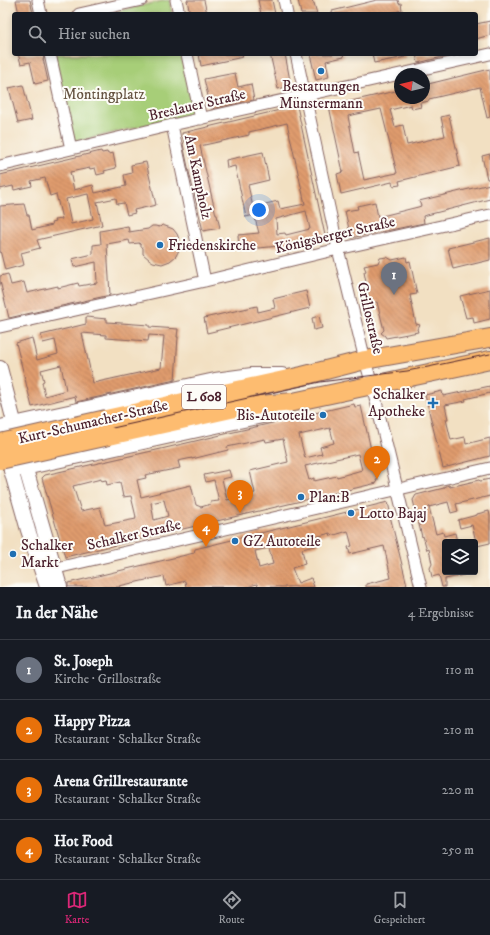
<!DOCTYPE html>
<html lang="de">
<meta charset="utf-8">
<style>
body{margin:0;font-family:"IM FELL DW Pica",serif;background:#242831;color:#f1f3f6}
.controls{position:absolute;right:12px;bottom:12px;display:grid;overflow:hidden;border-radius:4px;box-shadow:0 2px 6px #0003}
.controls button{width:36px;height:36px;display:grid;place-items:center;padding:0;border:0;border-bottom:1px solid #363941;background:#171b24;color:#f1f3f6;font:20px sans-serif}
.compass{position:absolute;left:394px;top:68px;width:36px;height:36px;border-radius:50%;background:#171b24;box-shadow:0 2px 6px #0003;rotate:278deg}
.you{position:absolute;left:259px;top:210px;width:14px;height:14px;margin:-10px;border:3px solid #fff;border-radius:50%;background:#1a73e8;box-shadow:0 0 0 6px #1a73e833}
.badge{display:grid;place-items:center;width:26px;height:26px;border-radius:50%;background:#db2777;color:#fff;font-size:13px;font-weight:700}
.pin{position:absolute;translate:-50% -33px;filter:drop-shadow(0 1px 2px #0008)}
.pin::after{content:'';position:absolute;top:21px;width:14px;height:12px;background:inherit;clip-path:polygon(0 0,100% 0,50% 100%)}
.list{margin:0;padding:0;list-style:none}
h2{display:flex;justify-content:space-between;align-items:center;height:52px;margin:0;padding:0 16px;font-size:17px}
h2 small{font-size:13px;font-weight:400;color:#9ea1a6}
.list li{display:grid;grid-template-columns:26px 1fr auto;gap:12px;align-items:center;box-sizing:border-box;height:60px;padding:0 16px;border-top:1px solid #363941}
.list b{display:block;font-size:15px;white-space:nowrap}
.list p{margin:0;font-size:13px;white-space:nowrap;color:#9ea1a6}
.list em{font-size:13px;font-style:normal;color:#9ea1a6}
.icon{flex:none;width:22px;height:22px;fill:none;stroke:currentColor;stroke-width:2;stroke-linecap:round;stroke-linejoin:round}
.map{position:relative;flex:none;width:490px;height:587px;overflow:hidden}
.search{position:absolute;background:#171b24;box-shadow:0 2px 6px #0003;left:12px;right:12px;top:12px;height:44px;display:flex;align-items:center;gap:10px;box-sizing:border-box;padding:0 14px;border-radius:4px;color:#9ea1a6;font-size:15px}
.sheet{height:292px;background:#171b24}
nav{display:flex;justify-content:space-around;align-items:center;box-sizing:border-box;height:56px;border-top:1px solid #363941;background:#171b24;font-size:11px;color:#9ea1a6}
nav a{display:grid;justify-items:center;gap:2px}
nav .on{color:#db2777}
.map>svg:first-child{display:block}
.park{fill:#a7ce78;stroke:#787652}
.building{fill:url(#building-back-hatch);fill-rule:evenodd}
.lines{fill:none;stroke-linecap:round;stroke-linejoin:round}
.minor-casing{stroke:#856360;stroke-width:13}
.tertiary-casing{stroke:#856360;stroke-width:16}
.primary-casing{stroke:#856360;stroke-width:20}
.minor{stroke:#fff;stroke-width:11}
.tertiary{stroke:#fff;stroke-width:14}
.primary{stroke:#fdbc6f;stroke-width:18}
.tram{stroke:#4a1f2b;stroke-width:1}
.primary-bridge-casing{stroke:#856360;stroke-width:20;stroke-linecap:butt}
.primary-bridge{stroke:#fdbc6f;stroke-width:18}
.poi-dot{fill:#1f6fb2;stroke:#fdfcf7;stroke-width:1.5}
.labels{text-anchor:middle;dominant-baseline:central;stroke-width:4;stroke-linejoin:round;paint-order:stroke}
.shield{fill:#fdfcf7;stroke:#806168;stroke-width:1}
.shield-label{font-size:14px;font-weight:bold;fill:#4a1f2b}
.poi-label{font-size:15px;fill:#4a1f2b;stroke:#fdfcf7;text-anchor:start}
.park-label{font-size:15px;fill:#665442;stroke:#fdfcf7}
.street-label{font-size:15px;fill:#4a1f2b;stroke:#fdfcf7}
</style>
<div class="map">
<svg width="490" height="587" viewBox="0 0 490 587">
<defs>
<pattern id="building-back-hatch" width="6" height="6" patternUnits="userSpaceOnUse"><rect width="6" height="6" fill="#df9b6d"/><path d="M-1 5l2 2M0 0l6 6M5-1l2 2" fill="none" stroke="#b77e5a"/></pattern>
</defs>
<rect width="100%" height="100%" fill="#fdfcf7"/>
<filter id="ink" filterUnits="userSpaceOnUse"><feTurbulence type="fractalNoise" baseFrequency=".025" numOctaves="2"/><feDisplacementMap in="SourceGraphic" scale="8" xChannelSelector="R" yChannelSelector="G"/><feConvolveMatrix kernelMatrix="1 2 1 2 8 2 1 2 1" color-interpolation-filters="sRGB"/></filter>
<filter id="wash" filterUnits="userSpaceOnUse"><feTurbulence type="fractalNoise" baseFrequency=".012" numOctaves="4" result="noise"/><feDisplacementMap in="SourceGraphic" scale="16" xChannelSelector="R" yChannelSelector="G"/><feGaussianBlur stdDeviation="0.9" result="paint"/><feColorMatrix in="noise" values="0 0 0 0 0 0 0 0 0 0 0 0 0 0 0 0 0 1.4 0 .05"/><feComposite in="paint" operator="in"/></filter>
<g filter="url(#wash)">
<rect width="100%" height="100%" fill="#f2e0c2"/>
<path class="park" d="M167 0H169L172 14H104Z
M54 54H181L194 114 74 142Z"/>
<g id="blocks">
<path class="building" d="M16 0H30L33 14H19Z
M187 0H204L207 14H190Z
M258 0H272L275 14H261Z
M298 0H312L313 3H314L317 14H301Z
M377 0H398L399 4 401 3 402 10 387 14H332V11Z
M490 21V35L476 39V24Z
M18 54H43L44 59H43L48 81 35 84 30 62 21 64Z
M199 54H242L243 57 201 66Z
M270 54H285L291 86 278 89Z
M310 54H343L344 57 326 61 329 77 316 80Z
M372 54H405V57L374 63Z
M416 54H442V57L418 63Z
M490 69V117L487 118 480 87 429 99V101L420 103 421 107 412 109 411 105 390 110 395 127 403 125 407 145 445 136 441 117 449 115 460 166 399 181 400 185 393 186 392 182 341 194 337 174 343 172 329 106 400 90V98H424V85ZM381 109 397 173 364 180 358 152 355 153 348 116Z
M235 73 238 87 251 84 254 100 211 109 204 79Z
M23 85 32 120 18 123 9 88Z
M297 106 326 240 279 250V246L239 250 238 235 259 233 254 215 246 217 235 166 227 168 226 160 263 152 269 180 248 185 253 207 278 201 280 209 305 204 287 123 249 132V135L200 146 216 215H217L220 228 203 231 189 172 183 144 184 143 182 133ZM306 211 310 229 286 235 285 233 277 234 276 219Z
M101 151 102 153 107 152 108 154 113 153 116 168 104 171 105 173 97 175 95 168 90 169V168L70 172 74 190 93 185 95 193 126 186 124 175 132 173 131 165 146 162 156 205 134 210 135 213 127 215 124 203 117 204 116 198 97 202 102 225 37 240 40 248 21 253 24 265 5 270 0 250V206L24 204 27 215H29L32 230 52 225 51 223 55 222 54 220 62 219 56 194 50 196 45 178 31 181 32 186 14 190 13 186 0 189V175ZM88 194 93 219 71 224 66 199Z
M490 154V179H487L482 156Z
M490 184V199L423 216 424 223 381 232V231L351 238 345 211 358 209 357 206 375 202 378 217 418 207 421 206 419 201Z
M162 225 168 227 173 229 177 234 179 239 180 248 176 256 170 261 162 264 153 262 150 260 143 254V248L139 243 130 244 129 240 107 244 110 295 9 318 0 281V276L8 274 11 285 24 282 27 293 58 286V288L78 283 79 286 97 283 96 262 74 267 72 259 93 254V245L101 244 100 231 128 226 129 232 148 229 152 226H155L160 227Z
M490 238V260L453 269 448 248Z
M387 257 392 260 406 257 407 262 410 261 417 294 410 295 416 324 420 325 417 329 418 332 386 338 385 336 381 333 384 330 377 302 370 303 364 272 366 271 364 266 378 263 380 258Z
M490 289V319L474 323 473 317 466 318 460 296Z
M306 291 310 308 207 333 204 318 257 306 258 312 275 308 273 299Z
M319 316 322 328 314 330 312 318Z
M86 317 107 319V322L149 325V327L178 329 177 337H178L175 380 76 402 75 396 32 407 16 343 32 338 37 360 58 354 55 340 43 343 41 335 86 324ZM82 333 106 335V338L148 341 149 335 164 336 161 368 93 383ZM61 365 66 390 45 396 42 382 44 381 41 370Z
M490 386V393L465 399 466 401 445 405 448 419H446L451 440 465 437 466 444 490 438V456L443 468 425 395 442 391 443 396Z
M354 404 355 407 361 406 378 480H376L377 483 65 557 42 478 45 475 161 449ZM330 428 334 443 320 447 322 454 305 458 299 435ZM265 439 266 442 283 439 288 462 250 471 255 493 227 500 222 479 231 477 229 470 204 475 206 482 214 480 219 501 210 502 211 504 201 507 196 505 191 485 141 497 137 480 146 478 145 475 180 468 178 461 192 458V459L228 450 227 447ZM358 454 362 470 337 477V476L314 481V478L309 480 305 466ZM101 479V481L106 480 107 485 120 482 123 497 131 496 136 517H135L136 519 105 525 100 507 81 511 73 486ZM164 500 168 516 154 520 151 503Z
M490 479V496L456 504 458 511 451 513 448 502 429 507 436 534 443 532 444 536 455 533 457 542H445V572H464V575L445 579V587H442L439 575 432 577 430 568 432 564 429 549 427 550 423 536 422 537 413 500 416 495 444 488V487L449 485 450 487 479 480 480 481Z
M388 502 391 516H390L407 585 400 587H366V584L391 578 384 546 350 554 348 547 352 546 348 531 331 536 330 533 316 537 318 545 302 549 305 564 292 568 298 583 311 578 314 587H258L257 584 247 587H186L185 581 166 586 164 576 119 586 120 587H68V583L194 553 195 549 199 548ZM269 548 273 564 259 568 255 551Z
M489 511 490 516V543L477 546 472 525 460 528 458 520 477 515V514Z"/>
</g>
</g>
<g filter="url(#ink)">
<use href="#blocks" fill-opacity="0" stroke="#856360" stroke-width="1"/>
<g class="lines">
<g class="minor-casing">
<path id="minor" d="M38 0 41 14
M176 0 179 14
M284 0 287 14
M79 14 142 0
M50 54 71 149
M187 54 201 119
M296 54 338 249 365 360 372 385 421 587
M401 74 490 54
M172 125 205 281
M0 166 172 125 400 74
M0 327 205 281 338 249 490 215
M48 570 490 468"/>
</g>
<g class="tertiary-casing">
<path id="tertiary" d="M0 368 17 433
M0 427 215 380 252 375H282
M23 459 60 587
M9 463 28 530 47 587
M11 471 280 412 291 403"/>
</g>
<g class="primary-casing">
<path id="primary" d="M106 419 302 376 365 360 490 338
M109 436 240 407 293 402 490 360"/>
</g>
<use href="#minor" class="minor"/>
<use href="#tertiary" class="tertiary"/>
<use href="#primary" class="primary"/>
<path class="tram" d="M0 453 320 382 407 371 428 367 490 354"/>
<g class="primary-bridge-casing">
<path id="primary-bridge" d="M0 443 106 419
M0 460 109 436"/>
</g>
<use href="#primary-bridge" class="primary-bridge"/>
</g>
</g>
<g class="poi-dot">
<circle cx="321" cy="71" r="4"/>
<circle cx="160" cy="245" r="4"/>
<path d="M431 397h4v4h4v4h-4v4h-4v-4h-4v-4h4z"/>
<circle cx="323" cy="415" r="4"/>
<circle cx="301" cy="497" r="4"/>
<circle cx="351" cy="513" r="4"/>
<circle cx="235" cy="541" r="4"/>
<circle cx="13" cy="554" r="4"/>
</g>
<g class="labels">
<rect class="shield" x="182" y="385" width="44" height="24" rx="3"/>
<g class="shield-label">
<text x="204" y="397">L 608</text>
</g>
<g class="poi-label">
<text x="321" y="86" text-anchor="middle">Bestattungen<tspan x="321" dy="17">Münstermann</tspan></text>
<text x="168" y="245">Friedenskirche</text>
<text x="425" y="394" text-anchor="end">Schalker<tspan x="425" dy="17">Apotheke</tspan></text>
<text x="315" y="415" text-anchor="end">Bis-Autoteile</text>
<text x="309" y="497">Plan:B</text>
<text x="359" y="513">Lotto Bajaj</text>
<text x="243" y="541">GZ Autoteile</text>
<text x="21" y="545">Schalker<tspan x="21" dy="17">Markt</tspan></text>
</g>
<g class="park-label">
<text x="104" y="94">Möntingplatz</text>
</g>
<g class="street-label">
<text transform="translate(197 105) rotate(-13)">Breslauer Straße</text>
<text transform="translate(198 177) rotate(78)">Am Kampholz</text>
<text transform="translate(335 235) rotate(-13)">Königsberger Straße</text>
<text transform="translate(370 318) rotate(77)">Grillostraße</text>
<text transform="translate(93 422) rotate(-13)">Kurt-Schumacher-Straße</text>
<text transform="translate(134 535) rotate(-13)">Schalker Straße</text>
</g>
</g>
</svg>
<div class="controls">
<button><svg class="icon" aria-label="layers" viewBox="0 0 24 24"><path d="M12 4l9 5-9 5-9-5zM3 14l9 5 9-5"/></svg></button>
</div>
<svg class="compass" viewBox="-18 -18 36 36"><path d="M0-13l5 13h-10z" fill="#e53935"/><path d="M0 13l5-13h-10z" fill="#9ea1a6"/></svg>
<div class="you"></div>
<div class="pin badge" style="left:394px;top:295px;background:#6b7280">1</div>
<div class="pin badge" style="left:377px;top:479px;background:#e8710a">2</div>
<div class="pin badge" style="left:240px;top:513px;background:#e8710a">3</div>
<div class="pin badge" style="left:206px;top:547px;background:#e8710a">4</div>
<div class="search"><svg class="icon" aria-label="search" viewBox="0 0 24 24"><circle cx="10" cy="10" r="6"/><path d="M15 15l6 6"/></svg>Hier suchen</div>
</div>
<section class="sheet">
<h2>In der Nähe<small>4 Ergebnisse</small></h2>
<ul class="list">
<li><span class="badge" style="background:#6b7280">1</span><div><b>St. Joseph</b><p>Kirche · Grillostraße</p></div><em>110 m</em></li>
<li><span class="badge" style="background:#e8710a">2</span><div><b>Happy Pizza</b><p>Restaurant · Schalker Straße</p></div><em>210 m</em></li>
<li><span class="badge" style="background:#e8710a">3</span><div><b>Arena Grillrestaurante</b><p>Restaurant · Schalker Straße</p></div><em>220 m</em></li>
<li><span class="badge" style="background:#e8710a">4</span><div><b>Hot Food</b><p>Restaurant · Schalker Straße</p></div><em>250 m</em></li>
</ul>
</section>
<nav>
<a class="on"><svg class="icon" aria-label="map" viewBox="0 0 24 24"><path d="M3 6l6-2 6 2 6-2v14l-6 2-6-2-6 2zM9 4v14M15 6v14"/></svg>Karte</a>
<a><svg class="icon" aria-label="directions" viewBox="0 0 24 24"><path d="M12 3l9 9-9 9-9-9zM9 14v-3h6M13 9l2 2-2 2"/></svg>Route</a>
<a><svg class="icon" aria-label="saved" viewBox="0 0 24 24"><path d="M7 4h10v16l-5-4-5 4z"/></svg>Gespeichert</a>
</nav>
